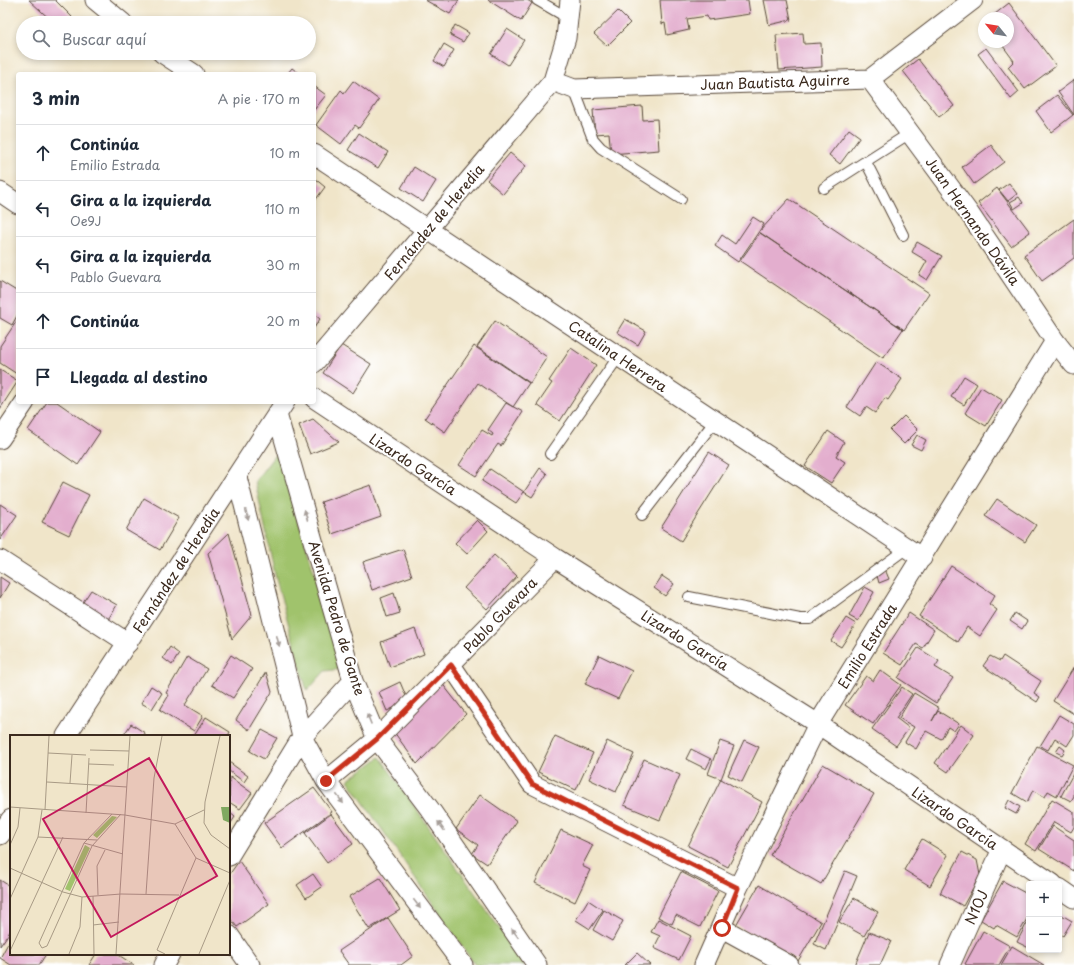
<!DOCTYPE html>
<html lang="es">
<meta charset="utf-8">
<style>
body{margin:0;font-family:"Playpen Sans",sans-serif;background:#f6f6f7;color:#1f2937}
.controls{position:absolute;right:12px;bottom:12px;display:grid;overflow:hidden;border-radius:4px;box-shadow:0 2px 6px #0003}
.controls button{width:36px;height:36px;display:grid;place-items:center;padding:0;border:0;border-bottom:1px solid #e0e1e3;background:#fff;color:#1f2937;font:20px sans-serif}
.compass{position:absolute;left:978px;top:12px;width:36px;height:36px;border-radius:50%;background:#fff;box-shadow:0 2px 6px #0003;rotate:300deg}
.stop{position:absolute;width:12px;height:12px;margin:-9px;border:3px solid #c8321e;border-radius:50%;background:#fff}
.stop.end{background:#c8321e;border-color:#fff;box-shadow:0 1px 4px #0008}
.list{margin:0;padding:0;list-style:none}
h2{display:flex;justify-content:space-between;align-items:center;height:52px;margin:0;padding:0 16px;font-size:17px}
h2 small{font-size:13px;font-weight:400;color:#747a83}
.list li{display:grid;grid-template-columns:26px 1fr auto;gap:12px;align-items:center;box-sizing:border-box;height:56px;padding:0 16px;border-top:1px solid #e0e1e3}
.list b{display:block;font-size:15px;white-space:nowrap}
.list p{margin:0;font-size:13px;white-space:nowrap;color:#747a83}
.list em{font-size:13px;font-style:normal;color:#747a83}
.icon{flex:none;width:22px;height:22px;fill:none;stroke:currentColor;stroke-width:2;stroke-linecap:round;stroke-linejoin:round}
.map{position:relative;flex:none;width:1074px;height:965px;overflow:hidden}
.search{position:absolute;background:#fff;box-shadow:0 2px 6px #0003;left:16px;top:16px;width:300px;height:44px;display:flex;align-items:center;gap:10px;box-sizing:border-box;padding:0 14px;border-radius:22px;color:#747a83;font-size:15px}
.panel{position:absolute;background:#fff;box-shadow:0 2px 6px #0003;left:16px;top:72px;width:300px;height:332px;border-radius:4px}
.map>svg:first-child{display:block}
.green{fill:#a0c36c;stroke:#6e7645}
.building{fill:#e3aece}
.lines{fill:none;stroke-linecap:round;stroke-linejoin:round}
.service-casing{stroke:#564638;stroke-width:12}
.minor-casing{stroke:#564638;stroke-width:21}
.service{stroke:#fff;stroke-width:10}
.minor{stroke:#fff;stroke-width:19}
.oneway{fill:#a79f9a}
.route{stroke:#c8321e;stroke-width:5}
.labels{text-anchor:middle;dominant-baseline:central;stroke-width:4;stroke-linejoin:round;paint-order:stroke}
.street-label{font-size:14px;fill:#3b2a1e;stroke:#fff}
.inset-road{fill:none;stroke:#a89a85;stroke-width:1}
.view{fill:#c2185b;fill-opacity:0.15;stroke:#c2185b;stroke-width:2}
.inset-edge{fill:none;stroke:#3b2a1e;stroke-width:2}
</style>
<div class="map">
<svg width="1074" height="965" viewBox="0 0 1074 965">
<rect width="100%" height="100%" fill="#fff"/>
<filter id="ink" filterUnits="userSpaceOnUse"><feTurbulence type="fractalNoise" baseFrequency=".025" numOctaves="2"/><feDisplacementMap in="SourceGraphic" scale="8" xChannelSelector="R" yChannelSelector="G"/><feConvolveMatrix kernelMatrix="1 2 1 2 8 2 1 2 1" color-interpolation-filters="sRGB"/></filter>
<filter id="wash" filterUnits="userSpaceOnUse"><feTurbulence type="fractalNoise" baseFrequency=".012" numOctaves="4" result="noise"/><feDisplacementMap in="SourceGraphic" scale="16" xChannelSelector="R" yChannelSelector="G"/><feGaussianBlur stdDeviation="0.9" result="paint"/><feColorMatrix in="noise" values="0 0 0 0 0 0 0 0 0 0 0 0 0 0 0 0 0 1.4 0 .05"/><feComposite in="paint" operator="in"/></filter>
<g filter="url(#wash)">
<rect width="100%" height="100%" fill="#f0e5c9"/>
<path class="green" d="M278 451 343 669 325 671 307 691 276 579 255 481Z
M380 757 525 965H475L348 780Z"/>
<g id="blocks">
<path class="building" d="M29 0H55L72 17 67 23H54Z
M425 0H459L450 14Z
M488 0H527L532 3 521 21Z
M660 0H748L750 14 708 20 707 16 687 19 689 30 667 35 665 23 662 24Z
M764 0H787L791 20 769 25Z
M1009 3 1056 66 1025 89 1008 67 1014 61 1000 42H1008V18H990Z
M618 11 630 23 607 46 594 34Z
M455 25 469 33 463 42 450 35Z
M507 29 524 40 508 65 491 54Z
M803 33 804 44 821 43 822 67 779 70 776 35Z
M444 44 454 50 444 67 434 61Z
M986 48 1019 92 1011 99 978 54Z
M918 59 954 106 939 117 903 71Z
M292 68 300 74H287Z
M1074 80V115L1058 92Z
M353 81 379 100 359 128 355 125 341 144 316 125 341 90 344 93Z
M314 86 326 95 314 110Z
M1057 95 1073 115 1051 132 1036 111Z
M642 106 643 120 657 119 659 150 611 154 609 133 595 134 593 110Z
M849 129 860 137 840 164 829 155Z
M359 133 388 152 378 168 348 150Z
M991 145 1004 162 974 184 962 167Z
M510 153 526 166 503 194 487 180Z
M414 167 436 181 423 202 401 188Z
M314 178 325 187 314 202Z
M1009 183 1017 194 1008 201 999 190Z
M997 188 1030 232 1011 246 978 203Z
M1019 197 1023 203 1014 209 1010 202Z
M789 199 929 293 904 330 759 232Z
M753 217 764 224 738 262 715 246 722 235 735 244Z
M1074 219V258L1042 281 1024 255Z
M760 233 903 329 883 358 740 261Z
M917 242 942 256 927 280 919 275 927 261 912 252Z
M0 281 18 292V314L12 325 0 318Z
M314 314 320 319 314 328Z
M18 319V372L17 374 0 363V346Z
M625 319 646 331 638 345 617 332Z
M495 321 547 357 530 383 477 347Z
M341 345 371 364 353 393 323 373Z
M474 346 529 383 513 407 478 383 445 432 425 418Z
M571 348 596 365 560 421 537 405 552 383 549 381Z
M876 362 902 379 888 400 885 398 875 413 866 407 860 416 847 407Z
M0 370 18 381 0 409Z
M964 376 977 384 964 405 951 397Z
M981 387 1002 400 986 426 965 413Z
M47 402H57L100 432 78 465 28 430Z
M506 403 523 412 501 446 498 444 476 476 459 465 482 430 492 436 493 434 488 430Z
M904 416 918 430 904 444 890 430Z
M313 419 339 442 310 454 299 425Z
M828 431 844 442 836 456 845 462 831 483 805 466Z
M917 435 926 440 921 450 911 445Z
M709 452 729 465 681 541 661 528Z
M540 468 547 474 532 497 524 492Z
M490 469 524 492 516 503 482 481Z
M63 482 89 495 69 535 42 522Z
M371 485 381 517 332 534 321 502Z
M144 498 179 518 160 550 126 530Z
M997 499 1036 525 1025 542 985 516Z
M0 504 17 515 0 540Z
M477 520 488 531 467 554 455 543Z
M229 533 252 615 232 639 208 553Z
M403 549 412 576 372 590 363 562Z
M494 555 517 576 487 609 464 588Z
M951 566 995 595 989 604 997 610 980 636 967 627 958 642 919 616Z
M884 567 889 579 879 583 876 572Z
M662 576 674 584 665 596 654 588Z
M0 577 9 583 0 598Z
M865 587 874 592 858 621 849 616Z
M91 590 117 605 107 621 81 605Z
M394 593 400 613 387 617 381 598Z
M909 613 934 630 923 648 916 644 902 665 883 653Z
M1015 613 1027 621 1022 629 1010 621Z
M846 618 856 624 841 647 831 641Z
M415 629 424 654 390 667 381 642Z
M170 647 179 654 172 665 163 658Z
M918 648 939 661 935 667 953 678 936 703 898 678Z
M231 655 252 669 233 698 212 685Z
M599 655 632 671 618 699 585 684Z
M990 656 1000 661 1003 656 1041 681 1034 693 1040 697 1037 702 983 666Z
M187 657 207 669 185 705 203 716 194 731 160 710 169 695 166 693Z
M1074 667V714L1053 701Z
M880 670 901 685 873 724 845 705 866 676 873 681Z
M266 672 272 692 249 730 236 720Z
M400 682 408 701 387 711 379 692Z
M441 682 466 714 417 764 394 732Z
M151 686 162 693 152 709 141 703Z
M902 687 912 694 896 718 909 728 896 746 872 729Z
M914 693 939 708 932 721 938 711 959 724 954 731 948 727 941 739 926 731 916 749 905 742 914 727 899 718Z
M1059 715 1074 724V735L1067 746 1055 738 1048 750 1040 746Z
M206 717 230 732 228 736H194Z
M131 724 145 733 144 736H123Z
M961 725 974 735 948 772 935 763Z
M262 730 277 738 264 759 250 751Z
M555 736 593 753 576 790 538 772Z
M744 740 759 747 742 782 728 775Z
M607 741 634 754 616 792 589 779Z
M720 741 734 746 721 779 708 774Z
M1037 746 1073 765 1057 796 1048 791 1045 797 1033 790 1027 802 1012 793Z
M1060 746 1065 750 1062 755 1056 752Z
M691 749 711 759 706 769 686 759Z
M644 759 680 775 660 820 624 805Z
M229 762 248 776 244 782 229 771Z
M823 764 874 794 821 884 770 855Z
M1074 772V796L1071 801 1061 796Z
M230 777 252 793 240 809 229 802Z
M721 779 762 802 728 867 688 846Z
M314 788 332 812 282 848 264 823Z
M480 795 517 821 487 864 472 854 478 845 456 829Z
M1052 799 1074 812V827L1071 832 1054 822 1036 851 1025 844Z
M1009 800 1020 807 1016 814 1005 808Z
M229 812 235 817 229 826Z
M331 814 353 844 327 863 305 833Z
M1053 826 1074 840V871L1039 849Z
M561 830 593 845 582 866 590 870 575 902 535 883Z
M922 839 948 855 930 886 904 870Z
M962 852 977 860 980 875 963 906 940 893Z
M239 861 269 904 237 927 229 917V875Z
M845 871 857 876 826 950 814 944Z
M681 872 718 891 700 927 676 915 672 924 658 917Z
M313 874 322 887 306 898 297 885Z
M380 878 400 910 369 929 349 897Z
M0 880 11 887V930L0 946Z
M1003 881 1029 895V915L1017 937 996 925 994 928 981 920Z
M759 885 821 922 798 961 736 925Z
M854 898 878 912 864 936 839 922Z
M588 900 603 910 590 929 576 920Z
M604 910 623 921 612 941 593 930Z
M1060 914 1072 921 1063 936 1059 933Z
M388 918 413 956 401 965H349L339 951Z
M658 919 691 936 679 960 654 948 660 936 651 932Z
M1029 919V948L1017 942Z
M983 931 1010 946 999 965H967L965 964Z
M869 932 891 941 880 965H855Z
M11 938V954H46L39 965H11L0 958Z
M1012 946 1044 965H1001Z
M637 953 650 965H625Z
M96 954H117L134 965H89Z"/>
</g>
</g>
<g filter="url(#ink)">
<use href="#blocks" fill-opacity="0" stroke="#564638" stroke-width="1"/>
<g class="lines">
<g class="service-casing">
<path id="service" d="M537 0 568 18
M574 89 593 139 601 148 681 199
M866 162 903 235
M824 188 910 133
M550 454 619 356
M642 515 715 421
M689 597 800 619H810L907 548"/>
</g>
<g class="minor-casing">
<path id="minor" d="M95 0 123 23
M162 53 194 74
M870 79 969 213 1055 341 1074 365
M553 81 574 89 870 79 973 0
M314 154 922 558
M0 192 18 204
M314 363 553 81 566 38 570 0
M314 398 555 558 818 724 1053 884
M277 414 353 681 377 739 432 812 537 965
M0 439 25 402
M237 477 302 737 326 781 463 965
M0 560 128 643
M451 665 532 784 738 888
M66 736 285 402
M326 781 377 739 555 558
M0 835 11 819
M229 856 302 737 353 681
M1059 888 1074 898
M722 928 789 965
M229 935 250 965
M164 965 170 954
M704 965 738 888 818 724 1055 341
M950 965 1002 849"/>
</g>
<use href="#service" class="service"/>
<use href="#minor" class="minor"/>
</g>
<defs><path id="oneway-solid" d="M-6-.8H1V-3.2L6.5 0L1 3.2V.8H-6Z"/></defs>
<g class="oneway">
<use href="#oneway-solid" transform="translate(247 515) rotate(76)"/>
<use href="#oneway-solid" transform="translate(306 515) rotate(-106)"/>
<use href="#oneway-solid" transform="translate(278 641) rotate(76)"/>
<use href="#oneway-solid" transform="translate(369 719) rotate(-112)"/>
<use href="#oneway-solid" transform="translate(340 799) rotate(53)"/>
<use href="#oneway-solid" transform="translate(441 826) rotate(-125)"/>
<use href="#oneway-solid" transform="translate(417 904) rotate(53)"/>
<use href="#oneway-solid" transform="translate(515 933) rotate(-125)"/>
</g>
</g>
<g class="lines" filter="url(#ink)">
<path class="route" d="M326 781 377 739 451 665 532 784 738 888 722 928"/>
</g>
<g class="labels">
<g class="street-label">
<text transform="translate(775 82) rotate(-2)">Juan Bautista Aguirre</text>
<text transform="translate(973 221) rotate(55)">Juan Hernando Dávila</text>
<text transform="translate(434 222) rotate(-50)">Fernández de Heredia</text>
<text transform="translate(618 356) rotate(34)">Catalina Herrera</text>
<text transform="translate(413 464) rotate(33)">Lizardo García</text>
<text transform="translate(176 570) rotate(-57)">Fernández de Heredia</text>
<text transform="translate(500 615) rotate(-46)">Pablo Guevara</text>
<text transform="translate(337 618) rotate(73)">Avenida Pedro de Gante</text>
<text transform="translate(685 640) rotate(32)">Lizardo García</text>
<text transform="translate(867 646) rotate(-58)">Emilio Estrada</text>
<text transform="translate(955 818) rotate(34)">Lizardo García</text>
<text transform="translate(976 907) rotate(-66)">N10J</text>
</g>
</g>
<g transform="translate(10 735)">
<rect width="220" height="220" fill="#f0e5c9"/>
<path d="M102 81 107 82 87 103 83 100ZM75 110 80 113 60 156 55 154Z" fill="#a0c36c"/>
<path d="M211 72H220V88L213 85Z" fill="#80a960"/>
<path class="inset-road" d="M210 1 195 67 194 88 201 100 220 114M80 15 119 16M38 18 76 20M79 29 104 30M37 47 117 52M60 48 62 20M0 72 115 80 165 89 194 75M35 75 39 1M76 78 79 23M102 79 74 108 29 208 32 213 37 211 82 111 111 79M165 89 186 123 220 138M28 102 87 105M74 108 113 119M0 110 8 92 10 73M0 133 53 157 72 162 111 159 169 160M136 159 144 43 152 1M88 160 87 131 95 115M83 161 84 219M0 164 28 102 32 75M83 190 109 187M0 216 53 102M59 219 70 192 72 162M106 219 120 1M155 219 147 215 186 123M189 219 220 145"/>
<path class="view" d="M139 23 207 141 101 202 33 84Z"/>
<rect width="220" height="220" class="inset-edge"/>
</g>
</svg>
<div class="controls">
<button>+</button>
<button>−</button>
</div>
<svg class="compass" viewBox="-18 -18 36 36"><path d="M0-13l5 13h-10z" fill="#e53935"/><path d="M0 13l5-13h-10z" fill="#747a83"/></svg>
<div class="stop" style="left:722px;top:928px"></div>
<div class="stop end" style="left:326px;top:781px"></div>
<div class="search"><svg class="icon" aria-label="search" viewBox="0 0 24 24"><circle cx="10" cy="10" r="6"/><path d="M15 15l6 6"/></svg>Buscar aquí</div>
<section class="panel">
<h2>3 min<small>A pie · 170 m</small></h2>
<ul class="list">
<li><svg class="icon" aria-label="ahead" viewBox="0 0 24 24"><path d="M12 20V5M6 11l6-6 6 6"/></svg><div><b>Continúa</b><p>Emilio Estrada</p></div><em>10 m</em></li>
<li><svg class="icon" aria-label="left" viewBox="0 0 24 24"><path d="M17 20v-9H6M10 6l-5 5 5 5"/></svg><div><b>Gira a la izquierda</b><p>Oe9J</p></div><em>110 m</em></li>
<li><svg class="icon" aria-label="left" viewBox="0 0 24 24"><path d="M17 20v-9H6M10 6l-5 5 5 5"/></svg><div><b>Gira a la izquierda</b><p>Pablo Guevara</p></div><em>30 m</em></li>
<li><svg class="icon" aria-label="ahead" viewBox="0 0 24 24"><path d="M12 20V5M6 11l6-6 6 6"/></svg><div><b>Continúa</b></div><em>20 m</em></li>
<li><svg class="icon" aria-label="arrive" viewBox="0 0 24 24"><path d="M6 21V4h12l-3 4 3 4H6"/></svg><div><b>Llegada al destino</b></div></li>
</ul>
</section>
</div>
